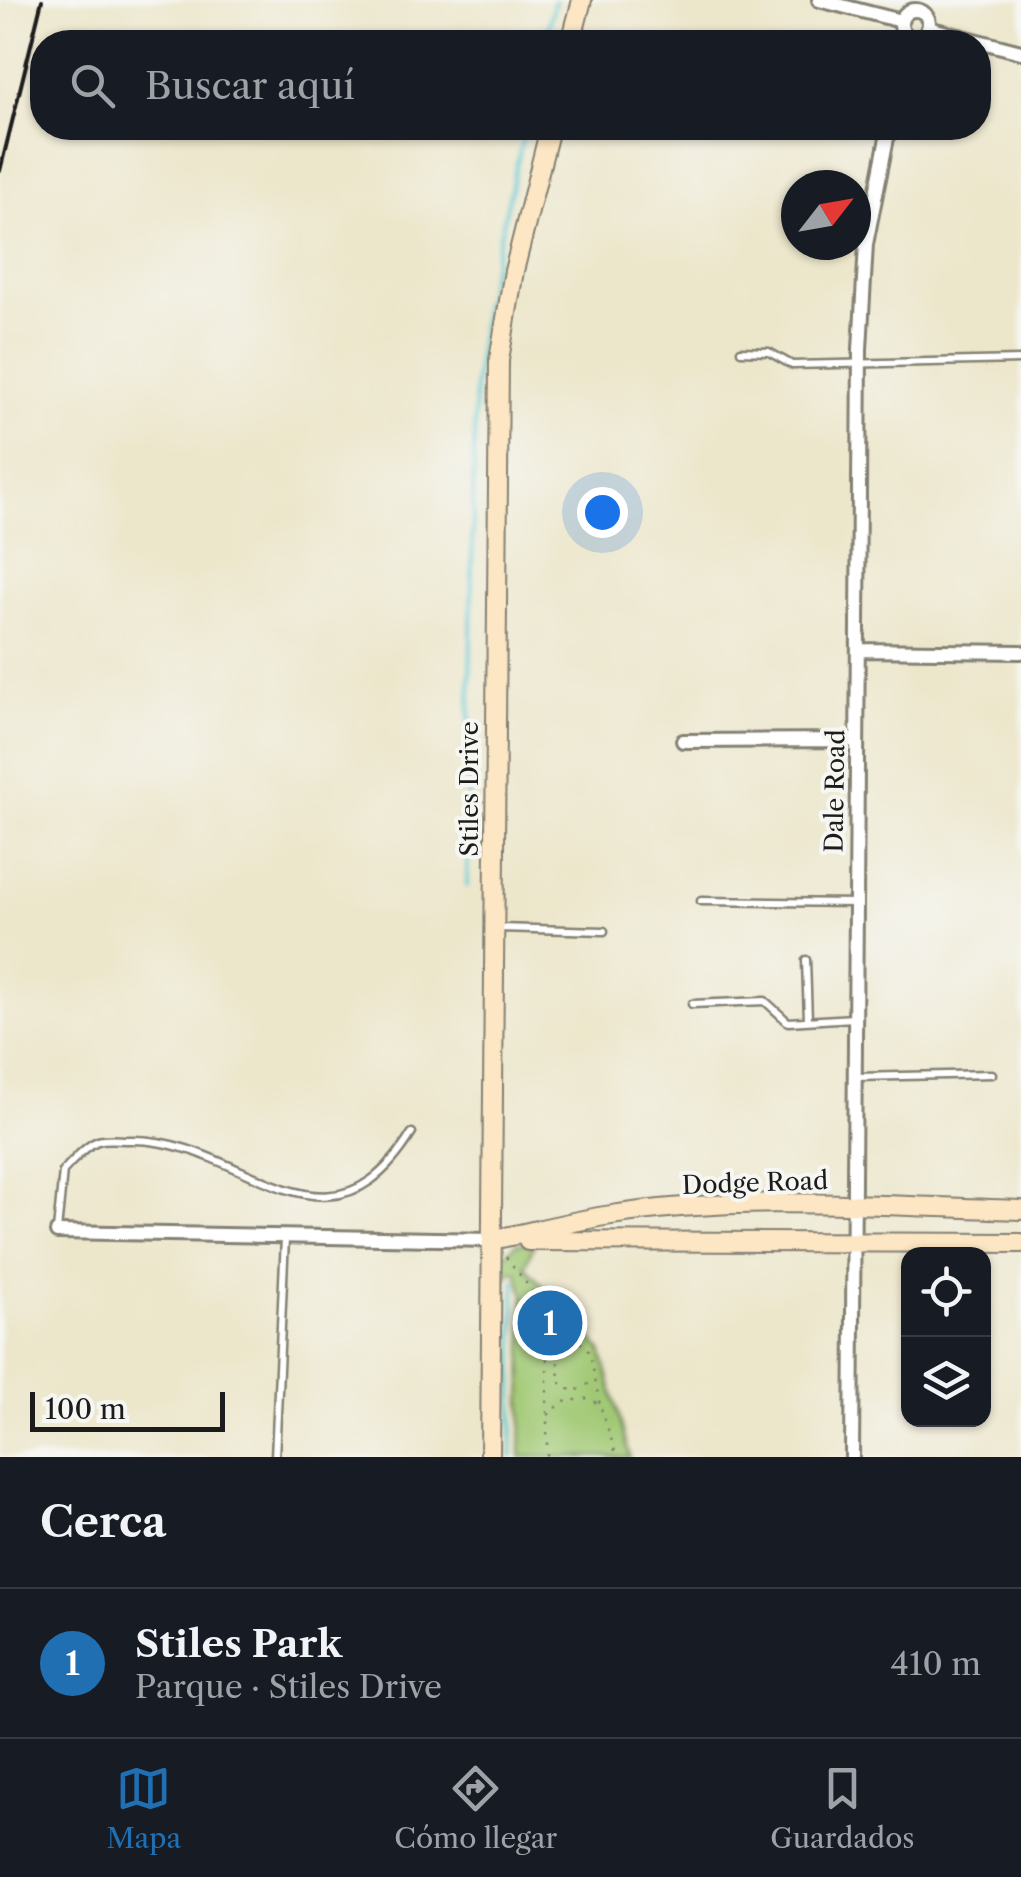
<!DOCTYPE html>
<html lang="es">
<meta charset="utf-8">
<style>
body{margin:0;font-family:"Libre Caslon Text",serif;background:#20242c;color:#f1f3f6}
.controls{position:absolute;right:30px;bottom:30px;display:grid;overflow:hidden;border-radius:20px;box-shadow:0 2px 8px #0004}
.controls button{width:90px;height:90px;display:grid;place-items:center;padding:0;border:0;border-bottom:2px solid #363941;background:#171b24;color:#f1f3f6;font:50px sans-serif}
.compass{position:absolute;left:781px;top:170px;width:90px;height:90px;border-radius:50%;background:#171b24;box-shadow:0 2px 8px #0004;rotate:59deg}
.scale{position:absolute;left:30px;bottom:25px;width:195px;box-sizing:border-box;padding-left:10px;border:5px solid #1c1c1c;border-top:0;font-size:28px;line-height:35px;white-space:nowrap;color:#1c1c1c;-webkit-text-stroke:8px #f6f6f2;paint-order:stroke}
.you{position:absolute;left:602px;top:512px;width:35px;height:35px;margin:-25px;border:8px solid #fff;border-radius:50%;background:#1a73e8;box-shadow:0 0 0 15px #1a73e833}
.badge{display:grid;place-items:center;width:65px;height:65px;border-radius:50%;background:#1f6fb2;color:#fff;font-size:32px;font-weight:700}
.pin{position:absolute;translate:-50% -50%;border:5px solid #fff;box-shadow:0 2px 10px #0006}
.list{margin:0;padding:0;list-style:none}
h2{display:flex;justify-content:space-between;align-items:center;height:130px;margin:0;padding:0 40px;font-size:42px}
h2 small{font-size:32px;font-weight:400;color:#9ea1a6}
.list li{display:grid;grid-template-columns:65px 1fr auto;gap:30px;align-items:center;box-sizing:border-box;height:150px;padding:0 40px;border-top:2px solid #363941}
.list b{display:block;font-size:38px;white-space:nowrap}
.list p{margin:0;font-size:32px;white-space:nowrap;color:#9ea1a6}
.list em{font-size:32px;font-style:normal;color:#9ea1a6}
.icon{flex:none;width:55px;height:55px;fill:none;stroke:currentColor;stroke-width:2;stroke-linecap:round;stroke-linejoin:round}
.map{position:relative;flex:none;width:1021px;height:1457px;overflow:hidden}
.search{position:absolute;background:#171b24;box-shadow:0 2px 8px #0004;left:30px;right:30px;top:30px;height:110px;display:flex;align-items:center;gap:25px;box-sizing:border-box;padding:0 35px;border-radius:40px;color:#9ea1a6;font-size:38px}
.sheet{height:280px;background:#171b24}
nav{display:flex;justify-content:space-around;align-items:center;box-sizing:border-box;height:140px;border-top:2px solid #363941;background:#171b24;font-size:28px;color:#9ea1a6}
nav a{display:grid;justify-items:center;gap:5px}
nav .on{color:#1f6fb2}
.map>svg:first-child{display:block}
.green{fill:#a1c974;stroke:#5e7248;stroke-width:2.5}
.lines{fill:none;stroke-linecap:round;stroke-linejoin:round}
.stream{stroke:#5bc7d4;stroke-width:4}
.lane-casing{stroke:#848173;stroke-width:11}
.street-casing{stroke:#848173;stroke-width:18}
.secondary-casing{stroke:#848173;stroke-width:22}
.path{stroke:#848173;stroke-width:2.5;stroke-dasharray:2.5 8;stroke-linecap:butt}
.lane{stroke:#fff;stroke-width:6}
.street{stroke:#fff;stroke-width:12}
.secondary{stroke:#fce6c4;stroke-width:18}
.rail{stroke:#1c1c1c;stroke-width:4}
.labels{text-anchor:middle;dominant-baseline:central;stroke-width:8;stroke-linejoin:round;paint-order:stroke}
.street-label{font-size:25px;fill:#1c1c1c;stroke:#f6f6f2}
</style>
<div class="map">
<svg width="1021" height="1457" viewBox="0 0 1021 1457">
<rect width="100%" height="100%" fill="#f6f6f2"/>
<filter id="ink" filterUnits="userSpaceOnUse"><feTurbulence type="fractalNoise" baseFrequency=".01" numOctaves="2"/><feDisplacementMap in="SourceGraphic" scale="20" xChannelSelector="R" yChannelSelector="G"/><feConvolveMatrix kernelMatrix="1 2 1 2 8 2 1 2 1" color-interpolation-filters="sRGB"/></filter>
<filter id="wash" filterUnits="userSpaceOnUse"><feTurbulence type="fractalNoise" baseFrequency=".0048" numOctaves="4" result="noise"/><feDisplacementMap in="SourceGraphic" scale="40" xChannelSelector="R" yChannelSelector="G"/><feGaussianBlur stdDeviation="2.25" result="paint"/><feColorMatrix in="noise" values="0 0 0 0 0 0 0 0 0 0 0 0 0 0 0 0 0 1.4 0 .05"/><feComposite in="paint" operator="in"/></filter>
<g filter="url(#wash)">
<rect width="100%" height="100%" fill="#ece6ca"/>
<path class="green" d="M517 1243 534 1244 525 1266 601 1350 630 1457H521L524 1296 517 1272 511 1271 504 1283 503 1256Z"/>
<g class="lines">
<path class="stream" d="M545 42 555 0
M467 886 475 383 484 306 525 128
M512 1457 515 1281"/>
</g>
</g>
<g filter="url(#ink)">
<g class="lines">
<g class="lane-casing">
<path id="lane" d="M741 351 769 352 792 365 1021 360
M701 901 855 903
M499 928 604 931
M806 960 808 1020
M692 1004 765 1001 788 1022 854 1018
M856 1077 992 1074
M57 1231 63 1171C72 1162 86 1145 98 1141 106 1138 119 1140 128 1140 241 1136 326 1272 412 1133
M275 1457 285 1238"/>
</g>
<g class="street-casing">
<path id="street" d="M819 0 901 21
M901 24a14 14 0 1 1 28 0a14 14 0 1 1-28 0Z
M928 28 1021 52
M859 650 1021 652
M683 741 857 740
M57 1232 492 1240
M852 1457 860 349 866 244 889 128"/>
</g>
<g class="secondary-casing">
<path id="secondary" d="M571 42 582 0
M492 1240C530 1232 568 1222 605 1216 738 1194 887 1206 1021 1210
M528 1241 1021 1243
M490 1457 499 360 514 271 550 128"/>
</g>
<path class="path" d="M506 1257 547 1310V1457
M548 1319 558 1331 572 1333 590 1353 600 1405
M572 1335 567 1351 558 1360 559 1382 574 1392 592 1382
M548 1415 563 1402 589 1398 600 1405 617 1457"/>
<use href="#lane" class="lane"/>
<use href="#street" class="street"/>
<use href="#secondary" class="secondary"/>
<path class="rail" d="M0 171 42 0"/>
</g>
</g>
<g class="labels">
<g class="street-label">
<text transform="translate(469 789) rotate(-90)">Stiles Drive</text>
<text transform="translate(835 791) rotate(-89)">Dale Road</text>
<text transform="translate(755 1183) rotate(-2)">Dodge Road</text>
</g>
</g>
</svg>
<div class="controls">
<button><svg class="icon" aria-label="locate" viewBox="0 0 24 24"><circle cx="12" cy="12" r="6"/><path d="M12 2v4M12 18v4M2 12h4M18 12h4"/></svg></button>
<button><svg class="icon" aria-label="layers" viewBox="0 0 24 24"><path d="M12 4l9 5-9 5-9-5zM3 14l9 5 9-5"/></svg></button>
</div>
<svg class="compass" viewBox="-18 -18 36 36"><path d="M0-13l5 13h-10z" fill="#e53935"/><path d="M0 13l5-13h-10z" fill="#9ea1a6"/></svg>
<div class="scale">100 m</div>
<div class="you"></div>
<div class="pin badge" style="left:550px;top:1323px">1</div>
<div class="search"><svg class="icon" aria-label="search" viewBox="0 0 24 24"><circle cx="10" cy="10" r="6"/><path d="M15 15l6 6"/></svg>Buscar aquí</div>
</div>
<section class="sheet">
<h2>Cerca<small></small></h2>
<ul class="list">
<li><span class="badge">1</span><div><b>Stiles Park</b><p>Parque · Stiles Drive</p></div><em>410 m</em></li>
</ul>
</section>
<nav>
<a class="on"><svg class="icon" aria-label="map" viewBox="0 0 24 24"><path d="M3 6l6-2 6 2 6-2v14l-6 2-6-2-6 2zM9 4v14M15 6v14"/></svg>Mapa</a>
<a><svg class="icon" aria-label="directions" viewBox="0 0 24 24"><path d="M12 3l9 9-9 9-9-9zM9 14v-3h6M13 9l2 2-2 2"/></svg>Cómo llegar</a>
<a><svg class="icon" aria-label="saved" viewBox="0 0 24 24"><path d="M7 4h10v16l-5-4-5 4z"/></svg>Guardados</a>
</nav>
